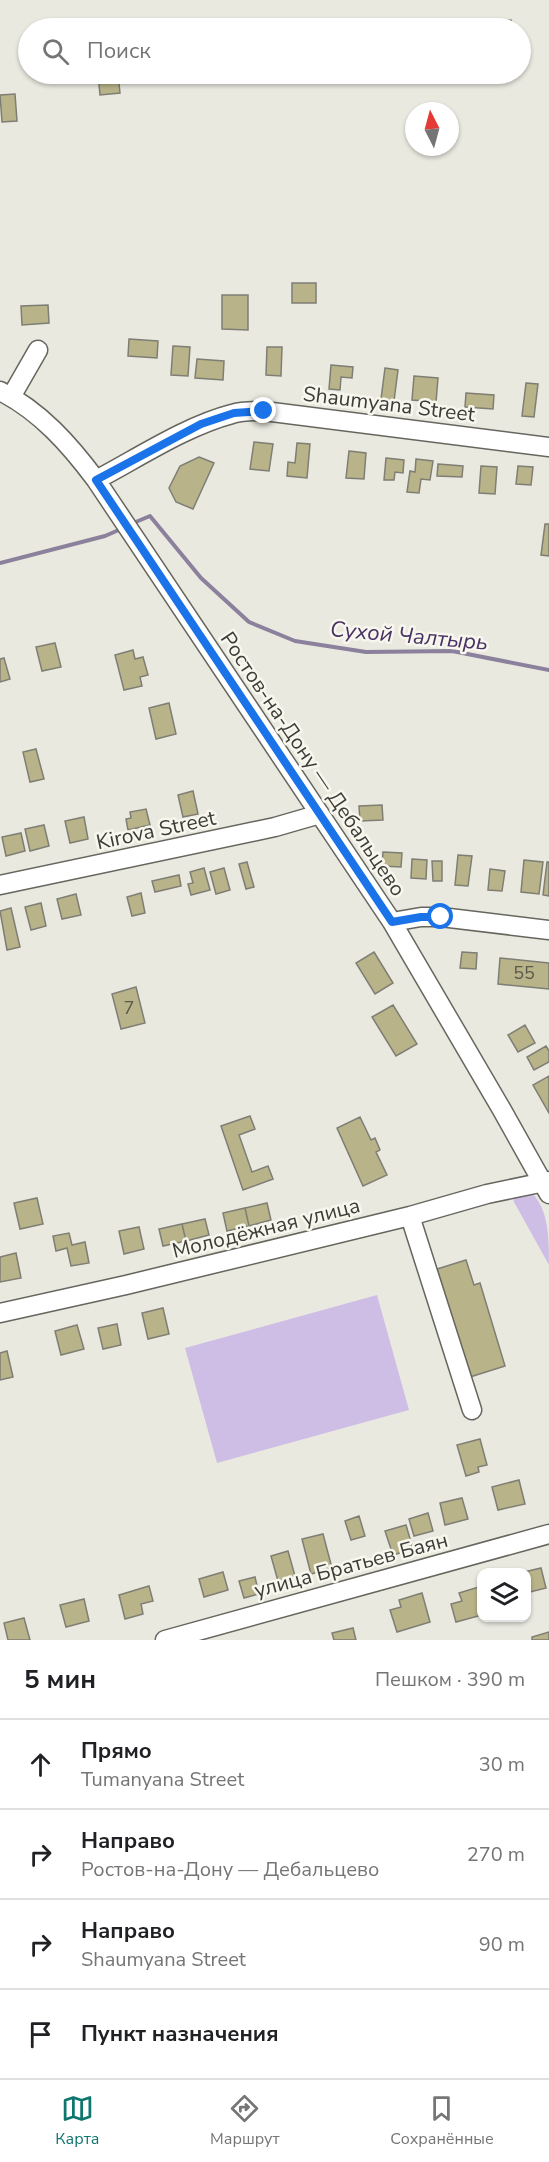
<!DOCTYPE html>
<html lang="ru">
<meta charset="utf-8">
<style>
body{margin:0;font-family:"Nunito Sans",sans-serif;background:#f6f6f6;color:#202124}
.controls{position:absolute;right:18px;bottom:18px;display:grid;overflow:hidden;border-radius:12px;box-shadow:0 2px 4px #0004}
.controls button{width:54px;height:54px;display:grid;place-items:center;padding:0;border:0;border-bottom:2px solid #e0e0e0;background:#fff;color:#202124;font:30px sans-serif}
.compass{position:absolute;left:405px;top:102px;width:54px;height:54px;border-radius:50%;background:#fff;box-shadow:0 2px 4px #0004;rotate:354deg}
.stop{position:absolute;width:18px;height:18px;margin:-14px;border:4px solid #1a73e8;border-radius:50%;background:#fff}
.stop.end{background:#1a73e8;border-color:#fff;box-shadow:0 2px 6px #0008}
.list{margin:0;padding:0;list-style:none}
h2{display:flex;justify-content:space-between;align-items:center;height:78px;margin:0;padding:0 24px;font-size:26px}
h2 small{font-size:20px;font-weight:400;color:#757577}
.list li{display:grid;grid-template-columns:39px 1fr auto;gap:18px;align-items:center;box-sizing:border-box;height:90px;padding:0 24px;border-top:2px solid #e0e0e0}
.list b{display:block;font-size:22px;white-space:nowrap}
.list p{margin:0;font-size:20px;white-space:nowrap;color:#757577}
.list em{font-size:20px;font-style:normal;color:#757577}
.icon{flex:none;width:33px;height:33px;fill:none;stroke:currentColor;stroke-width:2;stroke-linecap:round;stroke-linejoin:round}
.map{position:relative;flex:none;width:549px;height:1640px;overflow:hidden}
.search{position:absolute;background:#fff;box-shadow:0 2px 4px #0004;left:18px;right:18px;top:18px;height:66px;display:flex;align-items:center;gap:15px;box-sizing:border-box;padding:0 21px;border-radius:33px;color:#757577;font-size:22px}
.sheet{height:438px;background:#fff}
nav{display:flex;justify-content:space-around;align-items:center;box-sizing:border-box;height:84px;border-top:2px solid #e0e0e0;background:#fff;font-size:16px;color:#757577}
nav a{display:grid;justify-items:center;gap:3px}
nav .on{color:#0f766e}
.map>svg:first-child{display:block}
.green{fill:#cebee5}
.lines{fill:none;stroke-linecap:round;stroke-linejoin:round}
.stream{stroke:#8c819c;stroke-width:4}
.building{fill:#b8b388;stroke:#7f7e75;stroke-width:1.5}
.minor-casing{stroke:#66665e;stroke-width:21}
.minor{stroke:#fff;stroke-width:18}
.route{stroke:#1a73e8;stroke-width:8}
.labels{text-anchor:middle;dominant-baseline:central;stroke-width:5;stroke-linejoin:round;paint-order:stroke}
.number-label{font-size:18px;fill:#5c5a4d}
.street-label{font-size:21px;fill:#3d3c39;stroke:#f7f7ed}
.water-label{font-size:22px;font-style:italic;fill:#493265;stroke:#f7f7ed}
</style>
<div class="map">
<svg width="549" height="1640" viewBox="0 0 549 1640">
<rect width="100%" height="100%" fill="#eae9e0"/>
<path class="green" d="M532 1193C549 1211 549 1238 549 1265L514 1202 513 1197Z
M377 1295 409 1410 217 1463 185 1348Z"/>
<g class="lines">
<path class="stream" d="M131 524 150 516 201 578 249 622 295 641 366 652 452 651 549 670
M0 563 105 536 121 529"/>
</g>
<path class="building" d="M511 20 512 28H492L491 23Z
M98 74H118L120 93 100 95Z
M209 74H225V78L210 80Z
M230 74H244V77L230 78Z
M15 94 17 121 2 122 0 95Z
M292 283H316V303H292Z
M222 295H248V330L222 329Z
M48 305 49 323 22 325 21 306Z
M129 339 158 341 157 358 128 356Z
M173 346 190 347 188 376 171 375Z
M267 347H282L281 376 266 375Z
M197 359 224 361 223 380 195 378Z
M331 365 353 367 352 378 341 377 340 390 329 389Z
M385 368 398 370 394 401 381 399Z
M414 376 438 378 436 402 412 400Z
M526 383 538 384 534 417 522 416Z
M466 393 494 395 493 409 465 407Z
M254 442 273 444 269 471 250 469Z
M297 443 310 444 307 478 287 476 288 462 295 463Z
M349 451 366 453 364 479 346 478Z
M199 457 214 463 193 509 176 502 169 488 180 466Z
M386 458 404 460 403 473 395 472 394 480H384Z
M416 459 433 461 430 480 421 479 419 493 407 492 410 471 415 472Z
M438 464 463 466 462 477 437 476Z
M481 466 497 467 495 494 479 493Z
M518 466 533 467 531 485 516 484Z
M545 524H549V556L541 555Z
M55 643 61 667 42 671 36 647Z
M133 650 135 659 143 657 148 675 140 677 142 686 124 690 115 655Z
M4 658 10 679 0 682V659Z
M169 703 176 734 156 739 149 708Z
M36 749 44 779 30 782 23 752Z
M193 791 198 814 183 817 178 795Z
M382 805 383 820 360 821 359 806Z
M146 809 150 825 128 830 126 819 131 818 130 812Z
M84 817 88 839 70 843 65 821Z
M44 825 49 846 30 851 25 829Z
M21 833 25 851 6 856 2 837Z
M383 852 402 853 401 867 382 866Z
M458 855 472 856 468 886 455 885Z
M412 859 427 860 426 879 411 878Z
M524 860 543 862 539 894 521 892Z
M432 861H442V881H433Z
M247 862 254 887 246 889 239 864Z
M547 862H549V896L543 895Z
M204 868 210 890 191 895 188 884 193 883 190 872Z
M224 868 230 890 216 894 210 872Z
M490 869 505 871 502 891 488 890Z
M179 875 181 886 155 892 152 881Z
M141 893 145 913 132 916 127 897Z
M76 894 81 915 62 919 57 899Z
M41 903 46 926 31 930 25 907Z
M11 908 20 947 7 950 0 911Z
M374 952 393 983 375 994 356 963Z
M462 952 477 953 476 969 460 968Z
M500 958 549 963V989L498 984Z
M136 987 145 1023 121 1029 112 994Z
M393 1005 417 1044 396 1056 372 1017Z
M525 1025 535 1043 518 1052 508 1035Z
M546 1046 549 1051V1062L534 1070 527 1057Z
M549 1076V1113L533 1085Z
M250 1116 255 1129 239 1135 252 1172 268 1166 273 1179 243 1190 221 1126Z
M360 1117 371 1140 375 1138 380 1150 376 1152 387 1175 363 1186 337 1128Z
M37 1198 43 1224 20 1229 14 1203Z
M267 1203 271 1220 249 1226 245 1208Z
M245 1208 249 1226 227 1231 223 1213Z
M205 1219 209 1235 186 1241 182 1224Z
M182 1224 186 1241 163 1246 159 1229Z
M139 1227 144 1249 124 1254 119 1231Z
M69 1233 72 1245 85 1242 89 1263 71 1266 67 1248 56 1251 53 1236Z
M16 1253 21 1278 0 1282V1257Z
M466 1260 474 1285 480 1283 505 1366 470 1377 437 1269Z
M163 1308 169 1334 148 1339 142 1313Z
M117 1324 121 1345 103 1349 98 1328Z
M77 1325 84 1349 61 1355 55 1331Z
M7 1351 13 1377 0 1380V1353Z
M480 1439 487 1465 478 1467 479 1472 466 1476 457 1445Z
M519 1480 525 1504 498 1510 492 1487Z
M462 1498 468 1519 445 1525 440 1503Z
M428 1513 433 1531 414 1536 409 1519Z
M359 1516 365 1536 351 1540 345 1521Z
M406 1525 413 1549 393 1555 385 1531Z
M323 1534 332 1568 311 1574 302 1539Z
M288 1551 295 1576 278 1581 271 1556Z
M541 1568 546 1588 526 1593V1572H524Z
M223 1572 228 1590 204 1597 199 1579Z
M255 1577 259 1594 244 1598 239 1581Z
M149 1586 153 1601 141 1604 143 1614 125 1619 119 1595Z
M482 1586V1615L456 1622 451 1604 462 1601 459 1593Z
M422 1593 430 1622 397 1632 390 1610 401 1607 399 1600Z
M84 1599 89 1621 66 1627 60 1605Z
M24 1618 30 1640H8L4 1623Z
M353 1628 356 1640H334L332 1633Z
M549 1632V1640H532V1637Z"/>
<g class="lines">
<g class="minor-casing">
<path id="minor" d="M0 391C40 411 70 445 96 480L392 922 502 1110 549 1194
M11 397 38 350
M96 480C138 458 186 426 232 414 242 411 254 411 264 411L549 447
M0 885 275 827 320 814
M392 922 421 917H441L549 930
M410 1216 472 1410
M0 1313 126 1285 410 1216 487 1194 549 1181
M165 1640 549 1534"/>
</g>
<use href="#minor" class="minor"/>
</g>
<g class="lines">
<path class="route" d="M264 411 234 413 201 424 96 480 392 922 421 917H441"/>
</g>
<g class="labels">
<g class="number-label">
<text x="524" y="973">55</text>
<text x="129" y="1008">7</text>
</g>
<g class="street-label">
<text transform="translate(389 404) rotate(7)">Shaumyana Street</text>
<text transform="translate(313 764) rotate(56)">Ростов-на-Дону — Дебальцево</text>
<text transform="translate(156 830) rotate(-12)">Kirova Street</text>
<text transform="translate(266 1228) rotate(-14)">Молодёжная улица</text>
<text transform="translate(351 1565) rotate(-15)">улица Братьев Баян</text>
</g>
<g class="water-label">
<text transform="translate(409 636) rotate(5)">Сухой Чалтырь</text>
</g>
</g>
</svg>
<div class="controls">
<button><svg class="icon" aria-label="layers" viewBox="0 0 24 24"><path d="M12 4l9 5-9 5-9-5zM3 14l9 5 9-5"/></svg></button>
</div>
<svg class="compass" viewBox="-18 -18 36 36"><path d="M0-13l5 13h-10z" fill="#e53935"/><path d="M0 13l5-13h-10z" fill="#757577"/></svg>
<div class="stop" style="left:441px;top:917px"></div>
<div class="stop end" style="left:264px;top:411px"></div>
<div class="search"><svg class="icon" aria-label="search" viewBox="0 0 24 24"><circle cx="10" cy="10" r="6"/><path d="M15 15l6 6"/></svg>Поиск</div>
</div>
<section class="sheet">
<h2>5 мин<small>Пешком · 390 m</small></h2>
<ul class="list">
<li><svg class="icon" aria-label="ahead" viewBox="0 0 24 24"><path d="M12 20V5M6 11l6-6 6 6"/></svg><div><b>Прямо</b><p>Tumanyana Street</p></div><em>30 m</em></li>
<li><svg class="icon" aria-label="right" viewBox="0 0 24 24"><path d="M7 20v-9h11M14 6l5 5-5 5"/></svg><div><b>Направо</b><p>Ростов-на-Дону — Дебальцево</p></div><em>270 m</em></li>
<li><svg class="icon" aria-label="right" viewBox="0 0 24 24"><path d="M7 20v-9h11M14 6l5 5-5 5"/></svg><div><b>Направо</b><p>Shaumyana Street</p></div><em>90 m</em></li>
<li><svg class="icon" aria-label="arrive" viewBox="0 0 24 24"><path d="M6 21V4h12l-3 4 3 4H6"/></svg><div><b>Пункт назначения</b></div></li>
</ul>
</section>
<nav>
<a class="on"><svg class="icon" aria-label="map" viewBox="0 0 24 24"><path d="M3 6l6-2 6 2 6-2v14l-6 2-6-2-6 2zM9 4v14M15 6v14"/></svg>Карта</a>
<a><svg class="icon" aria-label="directions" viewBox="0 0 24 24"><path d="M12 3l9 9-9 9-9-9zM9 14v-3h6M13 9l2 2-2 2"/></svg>Маршрут</a>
<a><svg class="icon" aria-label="saved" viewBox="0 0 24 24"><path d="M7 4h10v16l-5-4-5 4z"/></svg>Сохранённые</a>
</nav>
